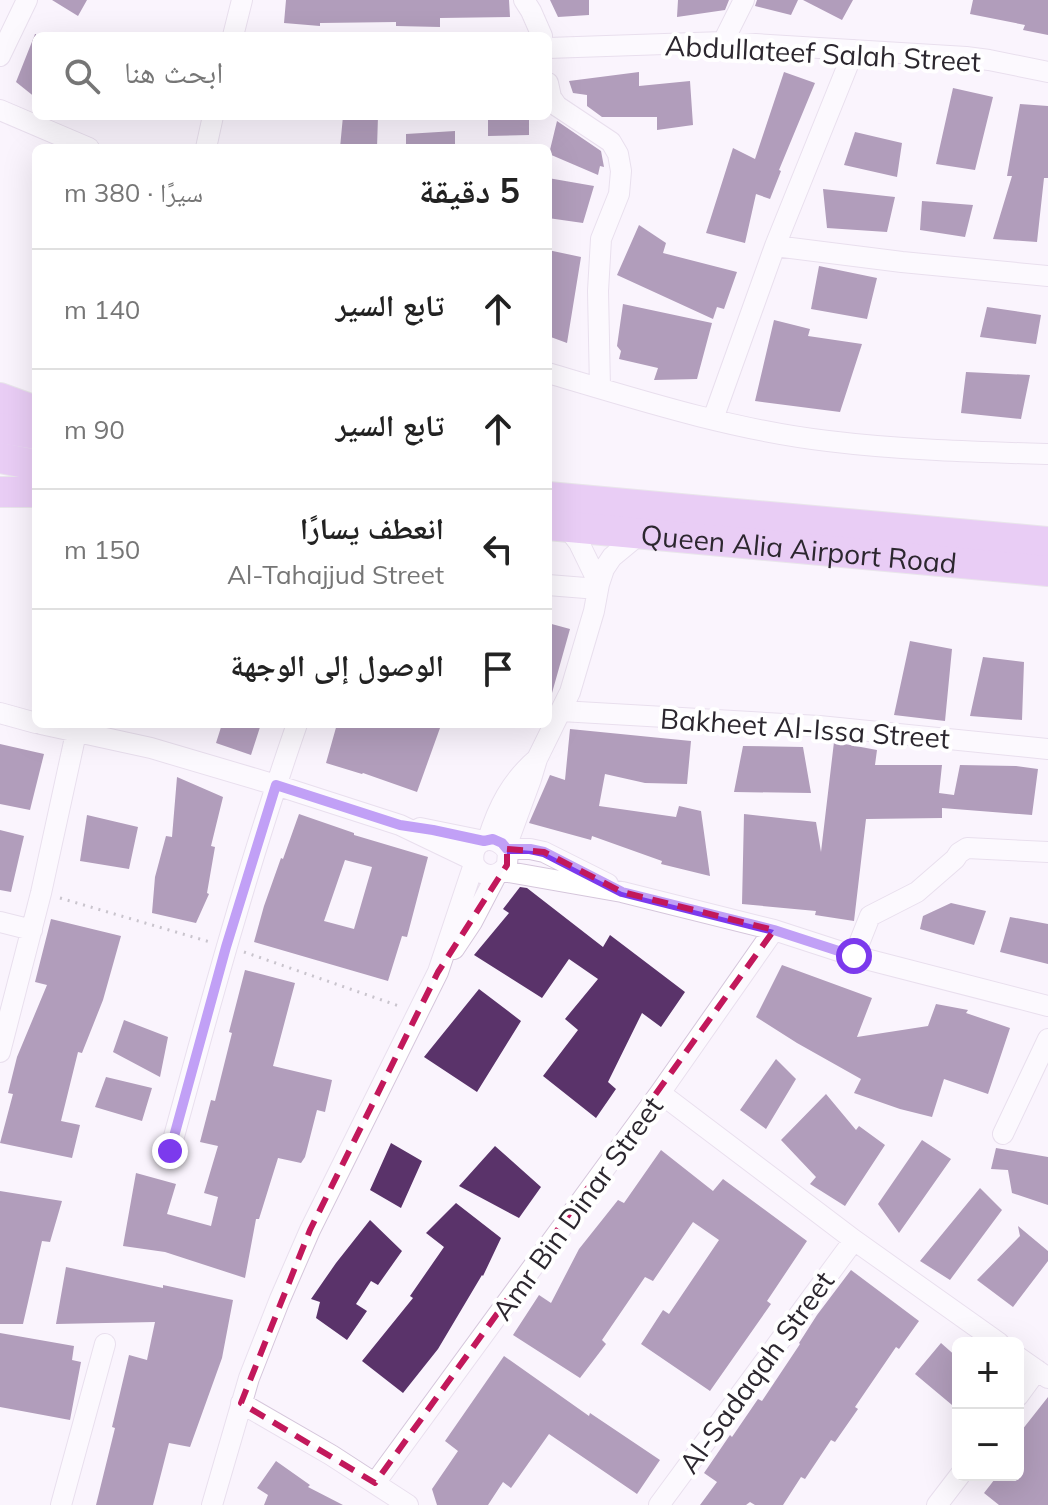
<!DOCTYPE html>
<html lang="ar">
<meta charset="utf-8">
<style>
body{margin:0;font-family:Mulish,"Noto Naskh Arabic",sans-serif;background:#f6f6f6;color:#222;direction:rtl}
.controls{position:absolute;right:24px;bottom:24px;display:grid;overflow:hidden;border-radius:12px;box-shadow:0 8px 32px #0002}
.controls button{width:72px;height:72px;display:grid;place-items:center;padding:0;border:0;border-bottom:2px solid #e0e0e0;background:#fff;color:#222;font:40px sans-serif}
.stop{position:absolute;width:24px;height:24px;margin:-18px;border:6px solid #7c3aed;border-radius:50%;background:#fff}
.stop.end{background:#7c3aed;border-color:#fff;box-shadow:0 2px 8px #0008}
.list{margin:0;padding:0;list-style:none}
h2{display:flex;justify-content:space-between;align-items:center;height:104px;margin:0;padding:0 32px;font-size:34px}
h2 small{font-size:26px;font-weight:400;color:#767676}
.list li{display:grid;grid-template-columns:52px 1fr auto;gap:24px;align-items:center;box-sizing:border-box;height:120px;padding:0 32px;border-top:2px solid #e0e0e0}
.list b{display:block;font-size:30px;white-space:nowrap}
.list p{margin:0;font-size:26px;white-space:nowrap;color:#767676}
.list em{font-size:26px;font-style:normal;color:#767676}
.icon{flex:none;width:44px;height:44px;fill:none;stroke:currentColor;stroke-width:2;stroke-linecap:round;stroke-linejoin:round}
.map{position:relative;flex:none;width:1048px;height:1505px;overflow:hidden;direction:ltr}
.search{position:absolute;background:#fff;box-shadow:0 8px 32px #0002;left:32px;top:32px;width:520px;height:88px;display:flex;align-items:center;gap:20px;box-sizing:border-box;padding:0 28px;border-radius:12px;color:#767676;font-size:30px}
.panel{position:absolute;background:#fff;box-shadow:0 8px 32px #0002;left:32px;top:144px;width:520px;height:584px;border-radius:12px;direction:rtl}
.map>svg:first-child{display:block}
.building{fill:#5a336a;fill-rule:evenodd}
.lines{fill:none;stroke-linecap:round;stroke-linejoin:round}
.minor-casing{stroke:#d5c6db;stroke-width:22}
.highway-casing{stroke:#d5d4d5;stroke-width:32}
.path{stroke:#8f8a92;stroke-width:3;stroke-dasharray:2 6;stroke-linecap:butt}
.minor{stroke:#fff;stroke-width:20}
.highway{stroke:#d49dec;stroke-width:30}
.route{stroke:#7c3aed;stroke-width:10}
.marked{fill:none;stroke:#c2185b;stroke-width:6;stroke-dasharray:16 10;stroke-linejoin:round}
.labels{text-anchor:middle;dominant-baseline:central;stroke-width:8;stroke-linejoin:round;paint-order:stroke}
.street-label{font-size:28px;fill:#2c272f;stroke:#fff}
</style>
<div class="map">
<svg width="1048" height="1505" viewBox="0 0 1048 1505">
<rect width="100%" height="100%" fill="#faf4fd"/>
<path class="building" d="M52 0H87L78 16Z
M286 0H509L510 17 440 18V27L396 26V22L320 23V26L284 23Z
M550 0H589V15L558 17Z
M678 0H729L725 10 677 17Z
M757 0H798L791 15 755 6Z
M803 0H853L842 20Z
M973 0H1048V35L1023 30 1025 25 970 14Z
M35 34H36V98L16 82Z
M639 72V86L690 81 693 125 657 130V117H602L587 106V95L573 93 569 81Z
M784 72 815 83 779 170 781 171 770 199 756 194 745 243 706 233 733 148 755 159Z
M953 88 993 97 975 170 936 164Z
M1020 104 1048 106V178H1044L1037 242 993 239 1012 176H1007Z
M343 116H378L377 148H340Z
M488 116H529V135L488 136Z
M557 121 601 151 604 167 600 166 598 175 549 154Z
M455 131V148H406V134Z
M855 132 902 143 897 177 844 165Z
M548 178 594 186 583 223 548 218Z
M823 189 895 197 887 232 827 228Z
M922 201 973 205 965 237 920 230Z
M639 225 666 243 663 253 737 272 724 309 717 307 713 319 617 275Z
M548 250 581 257 567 343 548 336Z
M819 266 877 278 867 319 811 309Z
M623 304 712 323 697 379 654 380 658 368 619 359 621 351 617 346Z
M987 307 1041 315 1036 344 980 337Z
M774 320 810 329 808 336 862 344 840 412 755 401Z
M966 372 1030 375 1021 419 961 413Z
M548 623 570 629 552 693 548 692Z
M910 641 952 649 945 721 894 715Z
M983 657 1024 662 1022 720 970 716Z
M222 724H261L251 755 216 743Z
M337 724H428L440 728 417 792 363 773 362 774 326 763Z
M570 729 691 741 687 784 645 783 605 774 599 806 676 817 679 806 701 811 710 876 661 864 662 861 592 836 591 840 529 823 550 775 565 780Z
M834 742 877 750 875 765H942L939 793 954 795 960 765 1016 766 1038 769 1032 815 942 808V818L866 819 854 921 815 915 816 911 742 904 744 814 816 822 821 852Z
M0 744 44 754 30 810 0 804Z
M743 746 803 747 811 793 734 792Z
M177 777 223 797 211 846 215 847 207 893 209 894 196 923 152 913 155 877 166 836 172 837Z
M299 814 354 833V835L428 857 407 937 402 936 388 981 254 942 264 906 281 858 283 859ZM345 860 372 867 354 929 324 921Z
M87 815 138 827 129 869 80 861Z
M0 830 24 836 11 892 0 890Z
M520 887 527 888 603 947 610 935 685 992 661 1027 642 1013 608 1082 616 1089 596 1118 543 1076 578 1030 565 1019 598 979 569 959 542 998 474 955 509 913 503 909Z
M951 903 986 911 974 945 920 929 923 916Z
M1010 917 1048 924V964L1000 952Z
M51 919 121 936 103 1000 82 1053 78 1052 61 1121 80 1125 72 1158 0 1143 13 1094 8 1093 17 1057 47 985 35 982Z
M782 965 872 998 857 1037 928 1026 936 1004 968 1010 966 1013 1010 1028 988 1094 944 1079 932 1117 900 1109 854 1093 861 1079 797 1043 756 1017Z
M245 970 295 983 273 1066 332 1080 325 1112 317 1110 305 1157 301 1163 278 1158 259 1219H256L245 1278 165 1252 123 1246 136 1173 176 1184 167 1214 211 1226 218 1197 204 1193 218 1146 200 1142 211 1100 215 1101 232 1033 229 1032Z
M479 989 521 1021 477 1092 424 1057Z
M124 1020 168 1037 160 1077 113 1052Z
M776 1059 796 1079 766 1129 740 1110Z
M106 1077 152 1088 142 1121 95 1107Z
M826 1094 856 1130 859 1126 885 1145 845 1206 810 1184 816 1177 781 1140Z
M922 1140 951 1159 899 1233 878 1204Z
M391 1143 422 1161 401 1208 370 1190Z
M495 1146 541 1187 519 1218 459 1186Z
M996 1148 1048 1157V1205L1012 1193 1008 1170 991 1169Z
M661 1150 713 1191 723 1179 807 1241 767 1301 771 1304 710 1391 641 1344 663 1310 669 1314 719 1240 693 1222 653 1281 645 1277 602 1340 606 1344 580 1378 513 1335 539 1295 551 1303 579 1249 618 1200 624 1203Z
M980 1188 1002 1210 950 1280 920 1261Z
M0 1191 62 1201 50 1242 42 1241 23 1324H0Z
M456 1203 501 1238 483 1276 482 1275 438 1349 403 1393 362 1361 413 1298 410 1296 444 1247 426 1233Z
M370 1220 402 1251 378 1285 371 1281 356 1304 367 1311 347 1340 316 1318 320 1302 311 1299 336 1263Z
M1018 1226 1048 1251V1261L1013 1307 977 1280 1020 1236Z
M66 1267 163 1288V1285L233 1300 222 1358 190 1447 169 1443 153 1505H96L115 1428 112 1427 129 1355 147 1360 155 1322 56 1324Z
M851 1270 919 1321 899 1349 896 1347 855 1407 858 1409 835 1442 831 1440 805 1479 801 1477 783 1505H755L750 1502 746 1505H700L717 1482 704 1473 730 1435 732 1437 758 1399 762 1401 800 1344 799 1343 817 1315Z
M0 1333 74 1346 72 1360 81 1362 70 1420 0 1407Z
M941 1343 958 1358V1410L915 1374Z
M504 1356 589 1416 590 1413 660 1460 637 1494 549 1434 511 1488 503 1482 488 1505H437L432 1489 458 1451 445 1441Z
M1048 1397V1505H999L984 1493 998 1475H1018V1435Z
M276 1461 310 1485 308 1487 343 1505H264L268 1495 257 1488Z"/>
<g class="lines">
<g class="minor-casing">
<path id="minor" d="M524 0 531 11 542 36
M233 36 242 0
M723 42 744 0
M548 48 723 42 966 57 989 60 1048 72
M0 56 27 0
M548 83 551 97 557 106 611 142 618 154 621 171 619 194 601 239 598 291 600 388
M0 110 89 148
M206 148 213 116
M775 246 902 262 1048 276
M548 373C639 400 733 430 828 441 900 450 975 452 1048 454
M713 419 775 246 854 50
M567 527 579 543 599 584
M548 585 598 589
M561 711 819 726 1048 749
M0 713 36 723
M41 724 151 748 276 785 400 825 473 860
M420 828 484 841
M488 839C498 807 511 781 537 759
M506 847 531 779 537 759 570 692 594 611 599 584 604 569 612 557 641 533
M507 849H530L544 852 608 884
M503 871 622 892 774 930 854 956 1048 1006
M0 922 32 930
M454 949 472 922 497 874
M854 956 870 916 917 892 955 859 959 853 967 848 1048 852
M0 1052 41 893 76 733
M660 1093 854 1240 999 1343
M1003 1134 1048 1039
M170 1151C209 1008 248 865 297 724
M1018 1357 1048 1378
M1018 1396 1037 1370
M241 1403 331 1455 408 1505
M375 1483 660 1093 774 930
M61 1505 105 1344
M212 1505 249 1378 280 1299 310 1230 438 972 474 864C469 839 495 831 508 852L507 865C498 879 482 878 474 864
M659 1505 854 1240
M937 1505 960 1475"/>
</g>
<g class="highway-casing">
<g id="highway">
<path d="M0 398 36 411"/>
<path d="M0 428 36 434"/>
<path d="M0 458 36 465"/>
<path d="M0 492H36"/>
<path d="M548 497 1048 542"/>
<path id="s1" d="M548 525 1048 571"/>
</g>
</g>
<path class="path" d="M60 898 210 942
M244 952 399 1006"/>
<use href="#minor" class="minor"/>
<use href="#highway" class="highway"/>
</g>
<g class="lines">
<path class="route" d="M170 1151 226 947 276 785 400 825 433 830 484 841 493 839 502 843 507 849H530L544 852 622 892 774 930 854 956"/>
</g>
<path d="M0 0H1048V1505H0ZM507 849 544 852 622 892 774 930 375 1483 241 1403 310 1230 438 972 507 865Z" fill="#faf4fd" fill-opacity=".55" fill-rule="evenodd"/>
<path class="marked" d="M507 849 544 852 622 892 774 930 375 1483 241 1403 310 1230 438 972 507 865Z"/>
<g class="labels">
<g class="street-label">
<text transform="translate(823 53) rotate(3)">Abdullateef Salah Street</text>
<text stroke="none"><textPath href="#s1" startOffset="252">Queen Alia Airport Road</textPath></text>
<text transform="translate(805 728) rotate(4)">Bakheet Al-Issa Street</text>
<text transform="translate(577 1208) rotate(-54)">Amr Bin Dinar Street</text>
<text transform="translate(756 1372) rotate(-54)">Al-Sadaqah Street</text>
</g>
</g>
</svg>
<div class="controls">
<button>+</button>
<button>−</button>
</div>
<div class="stop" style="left:854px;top:956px"></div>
<div class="stop end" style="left:170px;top:1151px"></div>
<div class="search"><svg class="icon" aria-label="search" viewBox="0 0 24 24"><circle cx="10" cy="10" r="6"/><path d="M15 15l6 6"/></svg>ابحث هنا</div>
<section class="panel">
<h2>5 دقيقة<small>سيرًا · 380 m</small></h2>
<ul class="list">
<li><svg class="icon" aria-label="ahead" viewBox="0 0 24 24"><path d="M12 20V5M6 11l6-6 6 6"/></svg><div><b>تابع السير</b></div><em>140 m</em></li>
<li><svg class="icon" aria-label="ahead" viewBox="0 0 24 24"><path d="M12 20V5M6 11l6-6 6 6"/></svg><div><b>تابع السير</b></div><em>90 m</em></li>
<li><svg class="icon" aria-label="left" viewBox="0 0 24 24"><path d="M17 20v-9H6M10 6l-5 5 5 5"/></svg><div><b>انعطف يسارًا</b><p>Al-Tahajjud Street</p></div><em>150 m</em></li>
<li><svg class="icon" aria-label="arrive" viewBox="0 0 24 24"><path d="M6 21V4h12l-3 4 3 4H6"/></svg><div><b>الوصول إلى الوجهة</b></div></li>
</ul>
</section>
</div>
